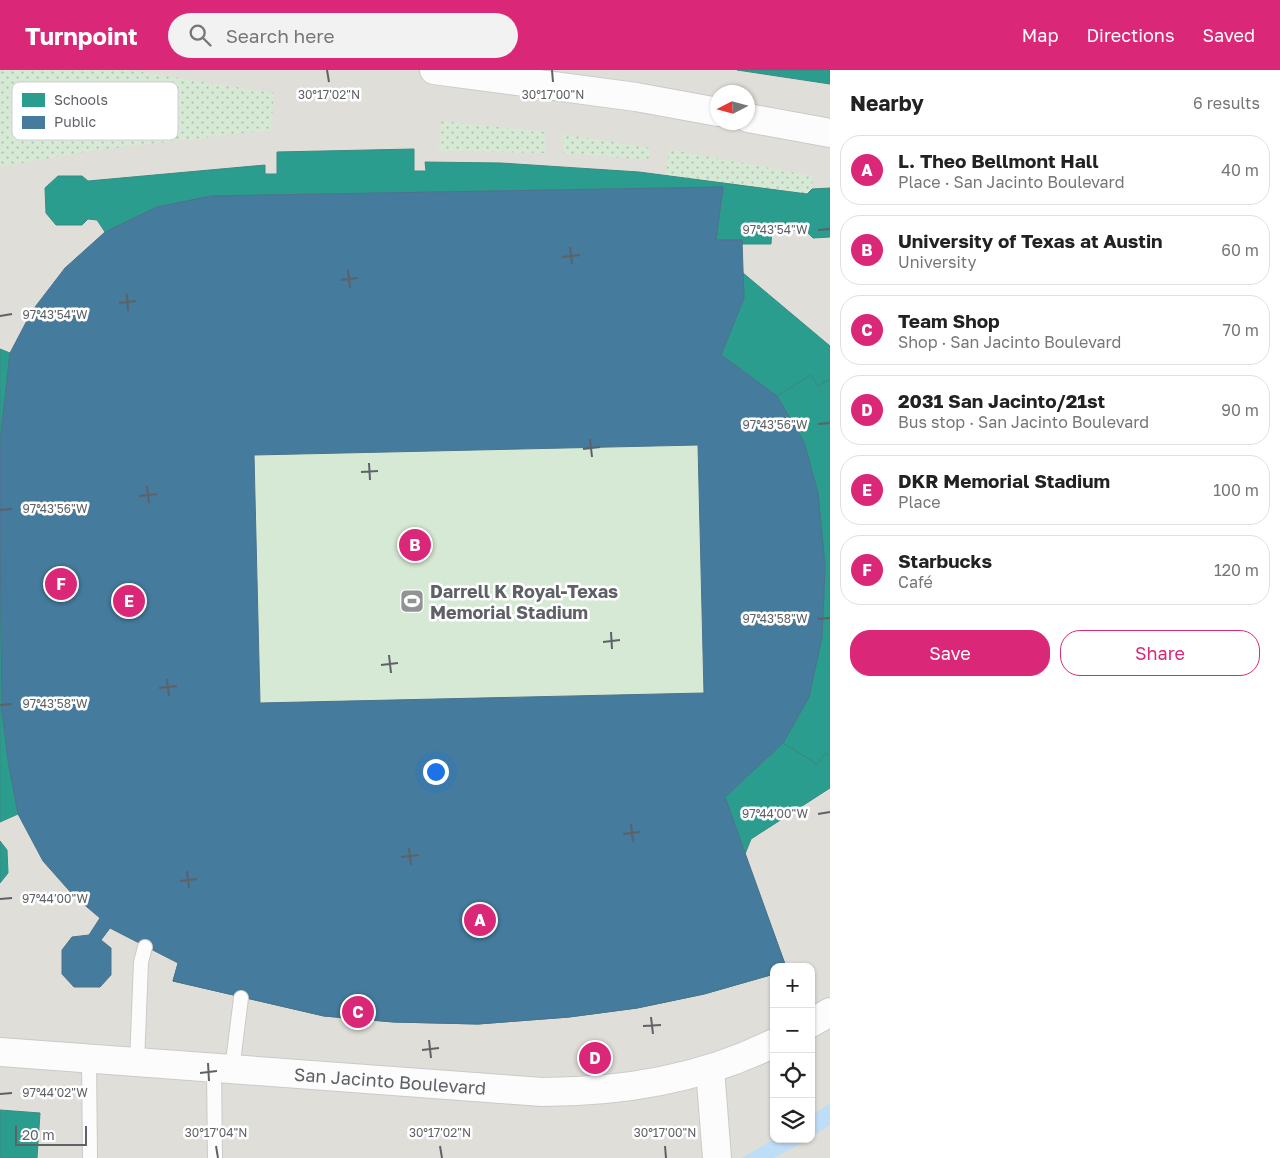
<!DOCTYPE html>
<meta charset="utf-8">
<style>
body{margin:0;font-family:"Golos Text",sans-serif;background:#f2f2f2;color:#222}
.controls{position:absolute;right:15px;bottom:15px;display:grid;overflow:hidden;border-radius:10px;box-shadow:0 1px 4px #0004}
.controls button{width:45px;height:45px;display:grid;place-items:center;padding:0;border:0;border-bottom:1px solid #e0e0e0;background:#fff;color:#222;font:25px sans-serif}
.compass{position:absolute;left:710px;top:15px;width:45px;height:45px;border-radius:50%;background:#fff;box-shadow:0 1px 4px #0004;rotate:264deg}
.scale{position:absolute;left:15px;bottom:12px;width:72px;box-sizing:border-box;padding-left:5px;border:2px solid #5e6166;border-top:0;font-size:14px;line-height:18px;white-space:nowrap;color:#5e6166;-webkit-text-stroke:4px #fff;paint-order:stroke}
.you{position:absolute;left:435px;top:701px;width:18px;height:18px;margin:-12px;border:4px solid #fff;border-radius:50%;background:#1a73e8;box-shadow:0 0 0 8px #1a73e833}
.badge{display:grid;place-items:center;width:32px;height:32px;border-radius:50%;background:#db2777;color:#fff;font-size:16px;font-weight:700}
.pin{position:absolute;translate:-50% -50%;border:2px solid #fff;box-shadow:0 1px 5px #0006}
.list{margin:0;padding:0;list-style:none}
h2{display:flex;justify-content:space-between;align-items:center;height:65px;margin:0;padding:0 20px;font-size:21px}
h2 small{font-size:16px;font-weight:400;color:#767676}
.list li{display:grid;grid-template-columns:32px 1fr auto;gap:15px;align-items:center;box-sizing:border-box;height:70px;margin:0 10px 10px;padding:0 10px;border:1px solid #e0e0e0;border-radius:20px}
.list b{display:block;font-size:19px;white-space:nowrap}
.list p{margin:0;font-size:16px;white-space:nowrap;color:#767676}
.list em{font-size:16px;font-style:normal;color:#767676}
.actions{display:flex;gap:10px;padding:15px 20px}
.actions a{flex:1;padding:11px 0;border:1px solid #db2777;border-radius:20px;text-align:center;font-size:18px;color:#db2777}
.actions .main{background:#db2777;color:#fff}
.icon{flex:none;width:28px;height:28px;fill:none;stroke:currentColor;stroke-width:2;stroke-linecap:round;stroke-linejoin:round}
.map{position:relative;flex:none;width:830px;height:1088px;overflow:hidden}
header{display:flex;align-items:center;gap:30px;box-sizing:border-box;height:70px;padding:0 25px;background:#db2777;color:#fff}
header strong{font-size:24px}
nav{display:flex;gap:28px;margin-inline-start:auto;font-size:18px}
.search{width:350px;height:45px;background:#f2f2f2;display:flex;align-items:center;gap:12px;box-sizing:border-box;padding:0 18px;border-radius:28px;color:#767676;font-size:19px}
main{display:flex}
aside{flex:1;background:#fff}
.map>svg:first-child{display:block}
.education{fill:#e0ded8;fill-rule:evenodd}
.grass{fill:url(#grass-dots)}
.pitch{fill:#d6e9d4}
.water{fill:#beddf6}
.schools{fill:#2a9d8f;stroke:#3a8b83}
.public{fill:#457b9d;stroke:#4c738c;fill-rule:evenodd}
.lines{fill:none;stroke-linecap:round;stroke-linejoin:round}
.service-casing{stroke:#cacaca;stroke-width:16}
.minor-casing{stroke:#cacaca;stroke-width:30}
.tertiary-casing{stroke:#cacaca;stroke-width:30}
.service{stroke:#fcfcfc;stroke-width:14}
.minor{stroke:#fcfcfc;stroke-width:28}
.tertiary{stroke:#fcfcfc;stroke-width:28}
.ticks{fill:none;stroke:#5e6166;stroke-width:2}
.labels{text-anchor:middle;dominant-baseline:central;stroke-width:5;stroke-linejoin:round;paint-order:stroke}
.poi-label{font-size:18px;font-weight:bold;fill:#5e6166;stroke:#fff;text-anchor:start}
.street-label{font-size:18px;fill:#5e6166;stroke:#fff}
.key{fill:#fff;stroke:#cfd0d1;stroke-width:1}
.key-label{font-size:14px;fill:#5e6166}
.ticks-label{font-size:12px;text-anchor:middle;fill:#5e6166;stroke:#fff;stroke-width:5;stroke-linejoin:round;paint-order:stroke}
</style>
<header>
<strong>Turnpoint</strong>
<div class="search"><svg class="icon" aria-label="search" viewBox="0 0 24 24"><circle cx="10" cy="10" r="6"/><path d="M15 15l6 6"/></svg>Search here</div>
<nav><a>Map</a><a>Directions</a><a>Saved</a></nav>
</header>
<main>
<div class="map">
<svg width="830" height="1088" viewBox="0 0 830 1088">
<defs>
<pattern id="grass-dots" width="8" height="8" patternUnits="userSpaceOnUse" patternTransform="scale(1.25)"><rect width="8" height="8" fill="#d6e9d4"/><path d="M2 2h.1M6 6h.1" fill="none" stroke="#b1c0b0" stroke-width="1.8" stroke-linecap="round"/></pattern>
</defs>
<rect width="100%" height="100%" fill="#edece8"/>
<path class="education" d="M0 0H830V1088H0ZM718 22H748V52H718ZM774 897H811V1069H774Z"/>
<path class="grass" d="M0 0H129L274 23 271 60 90 81 0 97Z
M441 51 545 62V83L439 81Z
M564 64 650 78V90L563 83Z
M669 79 813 106 812 119 807 124 666 105Z"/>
<path class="pitch" d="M105 162 742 170 744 228 731 747 786 897H774L704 924 637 938 569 947 478 954 394 952 324 946 173 911 178 893 110 858 101 870 111 878V905L100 917 62 904V880L72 867 89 865 100 848 74 826 43 791 18 744 8 690 0 373 10 283 32 241 65 198Z"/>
<path class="water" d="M830 1033V1055L811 1067V1046Z
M774 1069H809L774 1088H742Z"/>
<path class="schools" d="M737 0H830V14Z
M414 79V101H426L425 92 501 93 639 102 807 124 812 119 830 118V167L813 168 807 162 772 156 771 174H742V170H716L723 117 211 126 155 138 105 162 97 150 88 149 82 155H56L46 143 45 118 58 106H82L88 111 265 95V104H277V82Z
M743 203 830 276V309L818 316 811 305 777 326 721 285 744 228Z
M0 279 10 283 0 373Z
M811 305 818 316 830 309V686L826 683 817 694 783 673 809 627 822 567 825 496 818 423 804 372 777 326Z
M0 460 2 641 8 690 18 744 0 752Z
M783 673 817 694 826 683 830 686V718L751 769 745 784 725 727Z
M731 747 786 897H774V904L704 924 637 938 569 947 478 954 394 952 324 946 173 911 220 754 303 775 362 785 420 790 476 791 535 790 595 781 653 770Z
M0 771 7 780 8 803 0 813Z
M0 1040 40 1043 37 1088H0Z"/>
<path class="public" d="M723 117 716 170H742L744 228 721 285 777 326 804 372 818 423 825 496 822 567 809 627 783 673 725 727 786 897H774V904L704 924 637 938 569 947 478 954 394 952 324 946 173 911 178 893 110 858 101 870 111 878V905L100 917H74L62 904V880L72 867 89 865 100 848 74 826 43 791 18 744 8 690 2 641 0 460V373L10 283 32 241 65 198 105 162 157 137 211 126ZM698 375 704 623 260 633 254 385Z"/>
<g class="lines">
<g class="service-casing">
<path id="service" d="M89 989 90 1088
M137 993 141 892 145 877
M214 998 215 1088
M232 1000 241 928"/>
</g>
<g class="minor-casing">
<path id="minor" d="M434 0 636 27 718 42
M748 48 830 63
M710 999 717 1088"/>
</g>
<g class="tertiary-casing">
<g id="tertiary">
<path d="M811 953 830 942"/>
<path id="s1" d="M0 982 542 1022C622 1022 702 1009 774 973"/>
</g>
</g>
<use href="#service" class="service"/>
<use href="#minor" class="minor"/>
<use href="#tertiary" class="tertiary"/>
</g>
<path class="ticks" d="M327 0 329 12M552 0 553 12M818 160 830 159M570 177 572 194M562 187 580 185M348 200 350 218M341 210 358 208M127 224 128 241M119 233 136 231M0 246 12 244M818 354 830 353M590 369 592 387M583 379 600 377M369 393 370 410M361 402 378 401M147 416 149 433M139 426 157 424M0 440 12 439M818 549 830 548M611 562 612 579M603 572 620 570M389 585 391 603M381 595 398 593M167 609 169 626M159 618 177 616M0 635 12 634M818 744 830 742M631 754 633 772M623 764 640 762M409 778 411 795M401 787 419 785M187 801 189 818M180 811 197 809M0 829 12 828M651 947 653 964M643 956 661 955M429 970 431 988M422 980 439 978M208 993 209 1011M200 1003 217 1001M0 1024 12 1023M216 1076 218 1088M440 1076 442 1088M665 1076 666 1088"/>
<defs>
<g id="stadium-square" transform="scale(1.25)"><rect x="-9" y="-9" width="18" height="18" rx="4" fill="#909294" stroke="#fff"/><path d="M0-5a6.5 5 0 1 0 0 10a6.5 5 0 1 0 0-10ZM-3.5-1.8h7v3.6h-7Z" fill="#fff"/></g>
</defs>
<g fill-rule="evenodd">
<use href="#stadium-square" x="412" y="531"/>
</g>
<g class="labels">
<g class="poi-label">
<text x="430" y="521">Darrell K Royal-Texas<tspan x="430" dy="21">Memorial Stadium</tspan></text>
</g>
<g class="street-label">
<text stroke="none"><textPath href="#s1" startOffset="391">San Jacinto Boulevard</textPath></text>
</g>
</g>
<rect x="12" y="12" width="166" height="58" rx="8" class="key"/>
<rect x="22" y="23" width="23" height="14" fill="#2a9d8f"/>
<rect x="22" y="46" width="23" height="13" fill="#457b9d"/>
<g class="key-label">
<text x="54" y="35">Schools</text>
<text x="54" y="57">Public</text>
</g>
<g class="ticks-label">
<text x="329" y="29">30°17'02"N</text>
<text x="553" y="29">30°17'00"N</text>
<text x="775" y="164">97°43'54"W</text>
<text x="55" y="249">97°43'54"W</text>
<text x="775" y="359">97°43'56"W</text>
<text x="55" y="443">97°43'56"W</text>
<text x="775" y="553">97°43'58"W</text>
<text x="55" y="638">97°43'58"W</text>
<text x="775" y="748">97°44'00"W</text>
<text x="55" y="833">97°44'00"W</text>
<text x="55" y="1027">97°44'02"W</text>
<text x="216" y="1067">30°17'04"N</text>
<text x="440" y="1067">30°17'02"N</text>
<text x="665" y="1067">30°17'00"N</text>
</g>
</svg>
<div class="controls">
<button>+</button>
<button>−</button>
<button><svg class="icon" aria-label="locate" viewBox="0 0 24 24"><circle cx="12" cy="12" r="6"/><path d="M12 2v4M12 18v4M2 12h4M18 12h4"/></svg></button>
<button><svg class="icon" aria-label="layers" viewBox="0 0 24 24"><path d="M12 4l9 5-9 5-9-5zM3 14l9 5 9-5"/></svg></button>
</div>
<svg class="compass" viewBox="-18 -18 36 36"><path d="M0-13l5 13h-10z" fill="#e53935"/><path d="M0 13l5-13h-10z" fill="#767676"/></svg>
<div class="scale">20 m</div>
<div class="you"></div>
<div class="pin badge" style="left:480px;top:850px">A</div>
<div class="pin badge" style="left:415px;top:475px">B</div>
<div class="pin badge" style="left:358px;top:942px">C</div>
<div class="pin badge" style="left:595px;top:988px">D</div>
<div class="pin badge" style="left:129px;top:531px">E</div>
<div class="pin badge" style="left:61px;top:514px">F</div>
</div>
<aside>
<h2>Nearby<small>6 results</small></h2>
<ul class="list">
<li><span class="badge">A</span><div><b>L. Theo Bellmont Hall</b><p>Place · San Jacinto Boulevard</p></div><em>40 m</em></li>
<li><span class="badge">B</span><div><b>University of Texas at Austin</b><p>University</p></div><em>60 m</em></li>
<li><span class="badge">C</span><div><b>Team Shop</b><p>Shop · San Jacinto Boulevard</p></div><em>70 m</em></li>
<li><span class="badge">D</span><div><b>2031 San Jacinto/21st</b><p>Bus stop · San Jacinto Boulevard</p></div><em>90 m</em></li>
<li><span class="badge">E</span><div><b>DKR Memorial Stadium</b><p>Place</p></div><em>100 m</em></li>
<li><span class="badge">F</span><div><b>Starbucks</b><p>Café</p></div><em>120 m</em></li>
</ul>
<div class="actions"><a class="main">Save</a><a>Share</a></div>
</aside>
</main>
